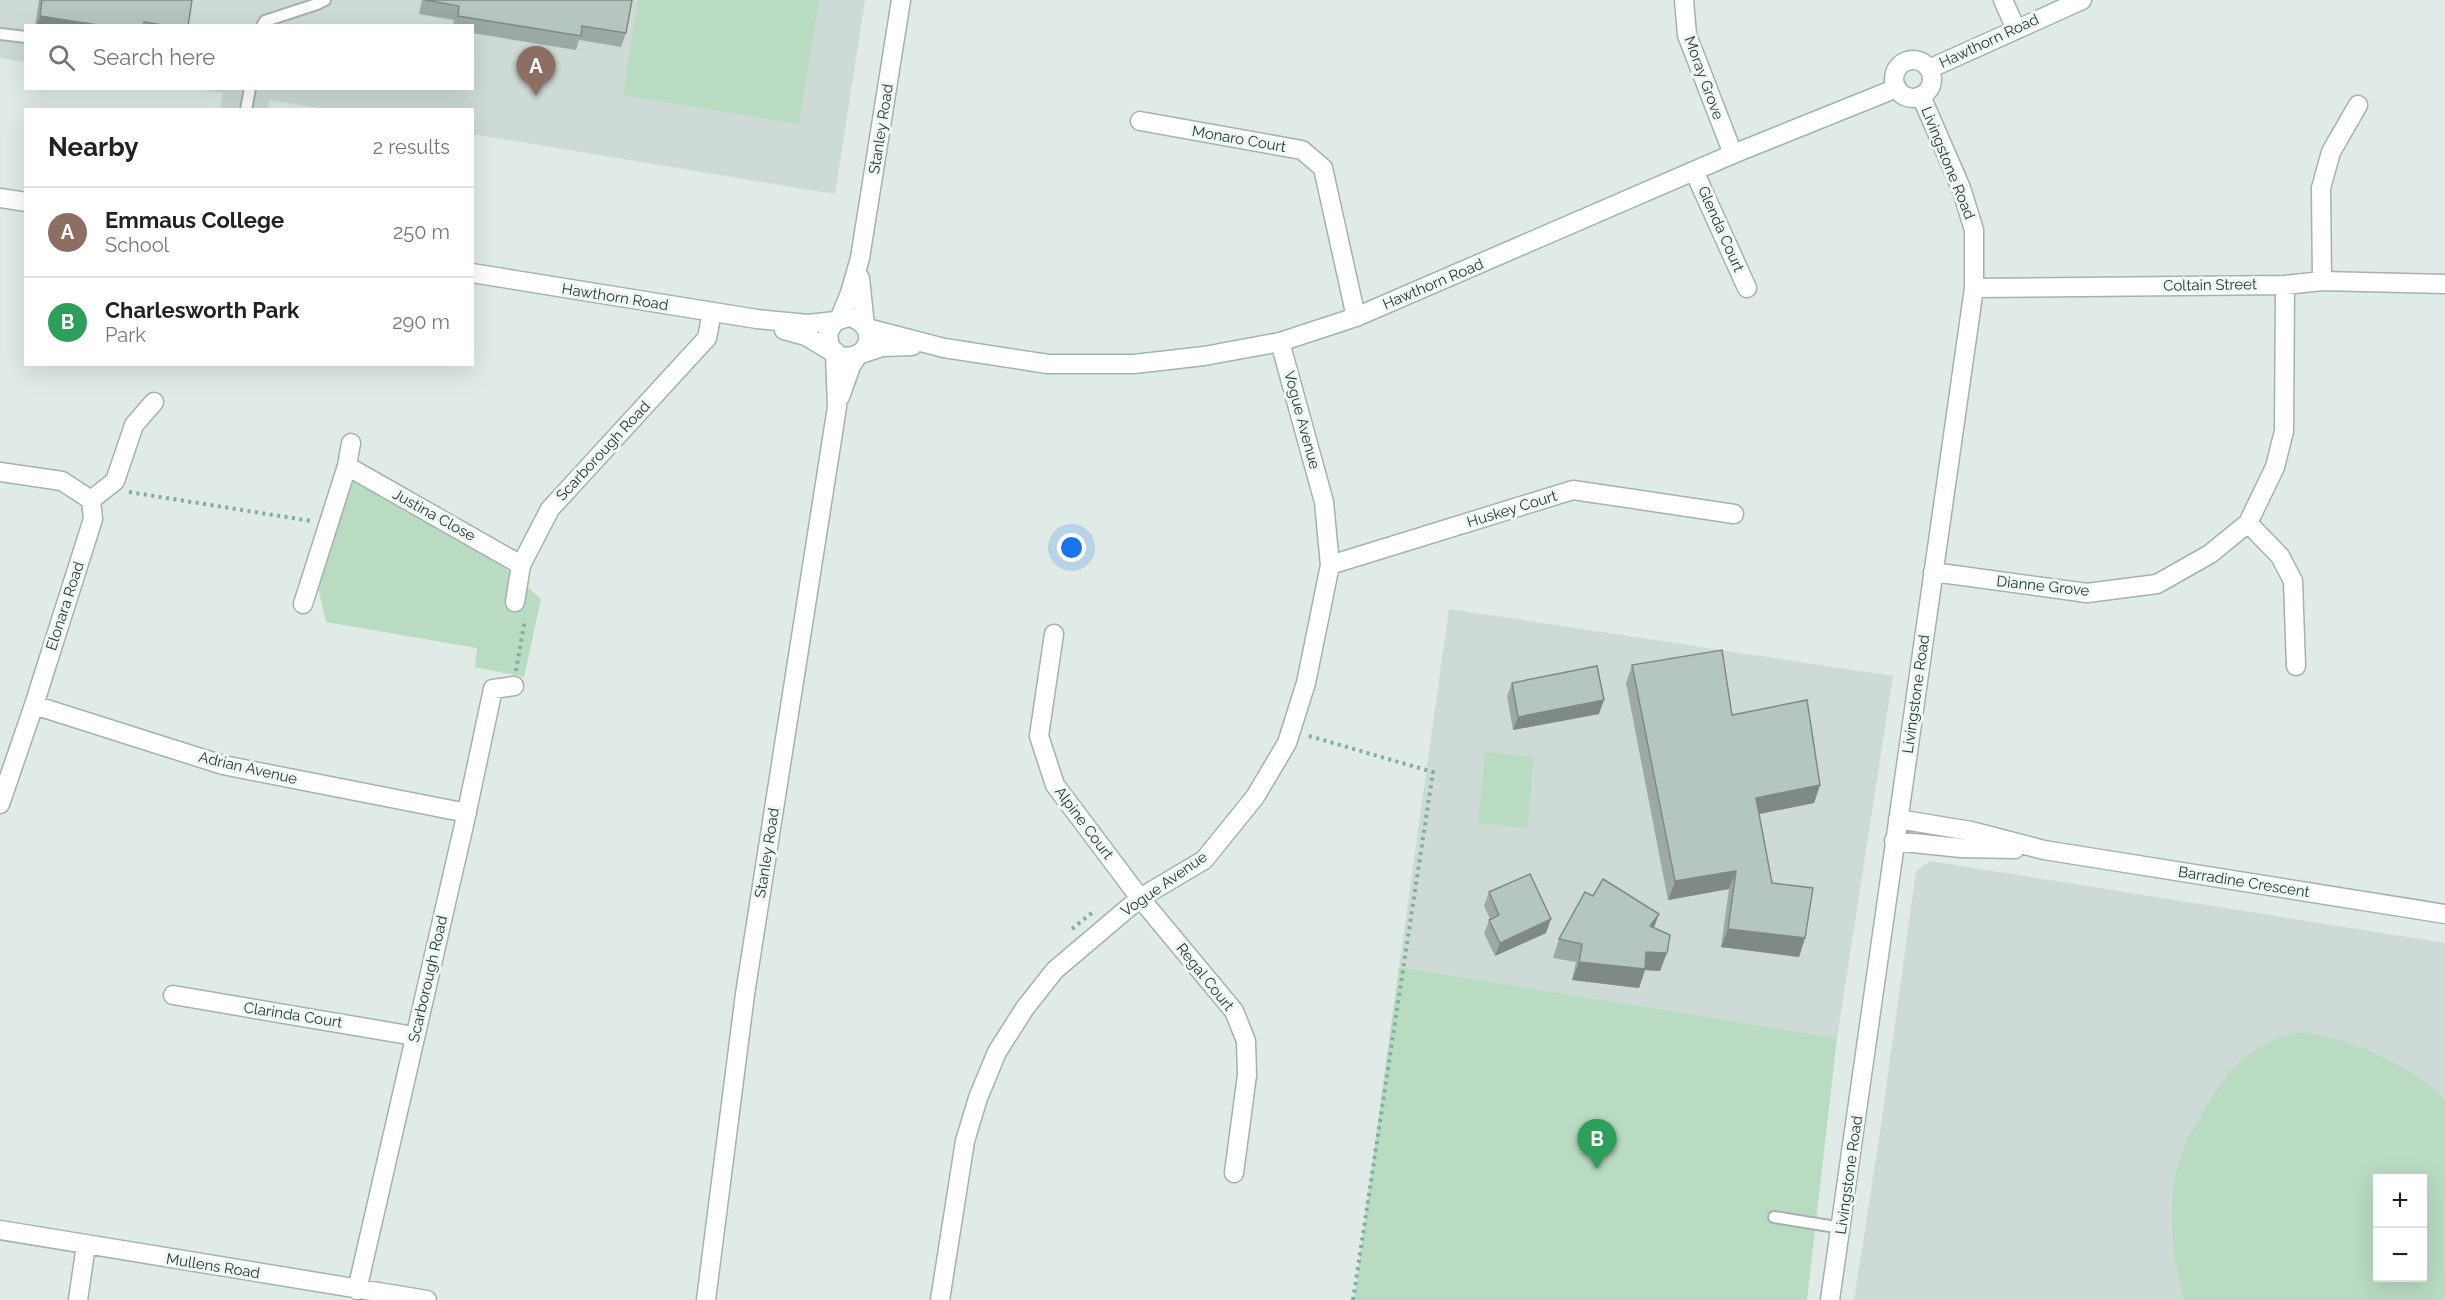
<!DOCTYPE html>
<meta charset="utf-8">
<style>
body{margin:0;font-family:Raleway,sans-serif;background:#f6f6f6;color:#222}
.controls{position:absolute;right:18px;bottom:18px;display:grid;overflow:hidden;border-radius:0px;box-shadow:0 6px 24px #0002}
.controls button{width:54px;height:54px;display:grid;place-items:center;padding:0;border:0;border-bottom:2px solid #e0e0e0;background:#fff;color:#222;font:30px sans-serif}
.you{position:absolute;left:1072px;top:548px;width:21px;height:21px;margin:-15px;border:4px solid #fff;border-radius:50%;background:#1a73e8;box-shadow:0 0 0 9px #1a73e833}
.badge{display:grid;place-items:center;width:39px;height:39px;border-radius:50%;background:#7d4c3c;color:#fff;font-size:20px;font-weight:700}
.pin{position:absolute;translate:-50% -50px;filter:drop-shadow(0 2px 3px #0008)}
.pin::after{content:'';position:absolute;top:32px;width:21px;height:18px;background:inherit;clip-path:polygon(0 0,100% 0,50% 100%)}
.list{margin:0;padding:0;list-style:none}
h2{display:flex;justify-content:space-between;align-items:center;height:78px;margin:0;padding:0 24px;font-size:26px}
h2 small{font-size:20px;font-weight:400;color:#767676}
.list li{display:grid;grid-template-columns:39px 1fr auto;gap:18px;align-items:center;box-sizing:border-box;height:90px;padding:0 24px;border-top:2px solid #e0e0e0}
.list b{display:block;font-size:22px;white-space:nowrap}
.list p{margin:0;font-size:20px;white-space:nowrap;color:#767676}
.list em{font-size:20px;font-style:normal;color:#767676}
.icon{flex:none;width:33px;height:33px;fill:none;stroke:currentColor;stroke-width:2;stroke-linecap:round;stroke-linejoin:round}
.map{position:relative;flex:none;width:2445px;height:1300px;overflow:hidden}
.search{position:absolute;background:#fff;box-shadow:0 6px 24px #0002;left:24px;top:24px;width:450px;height:66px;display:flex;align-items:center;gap:15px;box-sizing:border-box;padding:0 21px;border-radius:0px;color:#767676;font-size:22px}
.panel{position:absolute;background:#fff;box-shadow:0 6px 24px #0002;left:24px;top:108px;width:450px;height:258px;border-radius:0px}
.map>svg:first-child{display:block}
.built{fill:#cedad5;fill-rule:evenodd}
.green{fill:#b9dbc2;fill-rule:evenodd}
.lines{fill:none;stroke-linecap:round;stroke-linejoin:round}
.service-casing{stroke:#a3b2ad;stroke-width:14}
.minor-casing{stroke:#a3b2ad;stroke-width:21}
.secondary-casing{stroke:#9fb5ae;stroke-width:21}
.path{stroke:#81ad9f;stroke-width:4;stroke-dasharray:3 4.5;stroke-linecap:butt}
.service{stroke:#fff;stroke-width:10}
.minor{stroke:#fff;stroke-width:18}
.secondary{stroke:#fff;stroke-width:18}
.wall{fill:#9ca9a4}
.shaded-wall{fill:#7f8a86}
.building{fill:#b5c5bf;stroke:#7f8a86;stroke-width:1.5}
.labels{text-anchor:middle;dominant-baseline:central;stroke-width:6;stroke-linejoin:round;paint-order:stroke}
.street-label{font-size:15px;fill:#213a33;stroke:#f0f7f4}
</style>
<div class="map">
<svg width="2445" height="1300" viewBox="0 0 2445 1300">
<rect width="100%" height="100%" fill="#e0eae6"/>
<path class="built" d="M0 0H865L835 194 473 134 472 110 326 109 269 100 268 109H220L223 93 197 89 472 88V26H26L25 62 0 58Z
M1449 609 1893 676 1837 1038 1399 967Z
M1930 861 2445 943V1300H1854L1879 1139 1916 871ZM2378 1178H2422V1278H2378Z"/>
<path class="green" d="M638 0H819L799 124 623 95Z
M352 476 500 564 541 599 524 677 475 667 477 648 326 622 318 587Z
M1485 752 1534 757 1527 828 1478 823Z
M1399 967 1837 1038 1807 1300H1354Z
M2300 1032C2349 1037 2410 1065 2445 1099V1300H2184C2172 1256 2165 1199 2181 1155 2187 1136 2199 1119 2209 1102 2231 1065 2257 1041 2300 1032ZM2378 1178H2422V1278H2378Z"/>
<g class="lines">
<g class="service-casing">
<path id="service" d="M262 26 265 21 317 4 325 0
M0 34 26 37
M246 110 250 88
M1774 1217 1842 1228"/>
</g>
<g class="minor-casing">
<path id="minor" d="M1684 0 1687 35 1733 154
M2003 0 2016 29
M1140 121 1302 150 1323 168 1356 317
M1694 171 1747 288
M860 278 865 326
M2322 281 2321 188 2331 152 2358 105
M1974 288 2285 285 2322 281 2445 284
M839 320 850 293 860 258 901 0
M840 397 851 366 859 354
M347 466 351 443
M0 472 62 481 91 500 93 519 34 705 0 804
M91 500 115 481 134 425 154 402
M2248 523 2280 556 2293 581 2296 666
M1330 565 1573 490 1734 514
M1933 572 2087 593 2157 584 2210 554 2248 523 2275 467 2284 431 2285 285
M515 602 521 565 550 509 707 338 712 312
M303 604 347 466 521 565
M1054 634 1039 736 1055 785 1140 898 1234 1011 1246 1041 1247 1075 1234 1173
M34 705 223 765 467 813
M1898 819 1971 831 2044 850 2445 914
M1894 841 1961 848 2015 849
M173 995 414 1036
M0 1230 427 1300
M357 1290 464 825 493 689 514 686
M78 1300 86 1245
M706 1300 745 994 837 407 835 353
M940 1300 965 1141 978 1098 997 1052 1025 1008 1055 970 1140 898 1204 860 1255 797 1287 743 1306 683 1330 565 1324 502 1280 342
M1830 1300 1974 288V230L1961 188 1921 96"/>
</g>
<g class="secondary-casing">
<path id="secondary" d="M1894 79a19 19 0 1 1 38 0a19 19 0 1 1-38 0Z
M1929 69 2082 0
M0 198 26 202
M472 273 757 319 808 324 835 321 849 317C879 324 872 362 840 356L830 347 828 333 835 321
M867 328 944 348 1048 364H1134L1204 356 1280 342 1356 317 1733 154 1897 88
M784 330 806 336 834 353
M861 354 882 347 912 346"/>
</g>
<path class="path" d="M129 492 311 521
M516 671 525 619
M1309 736 1433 772 1353 1300
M1072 929 1094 911"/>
<use href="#service" class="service"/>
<use href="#minor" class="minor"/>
<use href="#secondary" class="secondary"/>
</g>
<path class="wall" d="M39 0H192L188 26H35Z
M422 0H632L626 33 621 47 579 40 576 50 472 33V26H453L454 20 419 14Z
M1632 665 1732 715 1820 785 1814 803 1759 814 1772 883 1805 938 1799 957 1721 947 1729 889 1668 900 1626 683Z
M1512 683 1599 714 1513 730 1507 696Z
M1489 892 1546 933 1495 956 1484 933 1490 919 1484 906Z
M1593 896 1659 914 1654 928 1660 971 1645 970 1639 988 1572 980 1576 962 1553 958 1559 939Z"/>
<path class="shaded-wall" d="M40 16 104 26H36Z
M1604 700 1599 714 1513 730 1518 717Z
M1820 785 1814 803 1749 816 1756 798Z
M1736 871 1729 889 1668 900 1675 881Z
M1659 914 1652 932 1650 926Z
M1551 919 1546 933 1495 956 1500 943Z
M1728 929 1805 938 1799 957 1721 947Z
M1646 952 1667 953 1660 971 1645 970 1639 988 1572 980 1579 962Z"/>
<path class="building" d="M42 0H192L188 26H168L144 22V26H104L40 16Z
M425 0H632L626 33 582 26 581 36 458 16 459 6Z
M1722 650 1732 715 1807 700 1820 785 1756 798 1772 883 1813 888 1805 938 1728 929 1736 871 1675 881 1632 665Z
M1597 666 1604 700 1518 717 1512 683Z
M1530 874 1551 919 1500 943 1489 920 1499 915 1489 892Z
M1603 879 1659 914 1650 926 1670 935 1667 953 1646 952 1645 969 1579 962 1582 944 1559 939 1585 892 1593 896Z"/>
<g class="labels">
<g class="street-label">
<text transform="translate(1989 41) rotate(-25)">Hawthorn Road</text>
<text transform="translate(1704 78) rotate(70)">Moray Grove</text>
<text transform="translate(881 129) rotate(-81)">Stanley Road</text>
<text transform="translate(1239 139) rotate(10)">Monaro Court</text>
<text transform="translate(1948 163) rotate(68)">Livingstone Road</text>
<text transform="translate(1721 229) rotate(66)">Glenda Court</text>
<text transform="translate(1433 284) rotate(-23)">Hawthorn Road</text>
<text transform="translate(2210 285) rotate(-1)">Coltain Street</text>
<text transform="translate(615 297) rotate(9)">Hawthorn Road</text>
<text transform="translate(1302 420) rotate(75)">Vogue Avenue</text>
<text transform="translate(603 451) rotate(-47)">Scarborough Road</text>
<text transform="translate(1512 509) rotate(-17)">Huskey Court</text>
<text transform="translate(434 515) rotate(29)">Justina Close</text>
<text transform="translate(2043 586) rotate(6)">Dianne Grove</text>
<text transform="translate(65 606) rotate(-72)">Elonara Road</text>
<text transform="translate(1916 694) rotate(-82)">Livingstone Road</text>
<text transform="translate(248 768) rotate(13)">Adrian Avenue</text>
<text transform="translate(1084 823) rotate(53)">Alpine Court</text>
<text transform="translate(767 853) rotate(-81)">Stanley Road</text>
<text transform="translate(2244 882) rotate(9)">Barradine Crescent</text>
<text transform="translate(1164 884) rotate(-35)">Vogue Avenue</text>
<text transform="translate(1205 977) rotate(51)">Regal Court</text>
<text transform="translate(428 979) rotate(-77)">Scarborough Road</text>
<text transform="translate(293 1015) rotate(9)">Clarinda Court</text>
<text transform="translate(1849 1175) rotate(-82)">Livingstone Road</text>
<text transform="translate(213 1266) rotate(9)">Mullens Road</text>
</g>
</g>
</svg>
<div class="controls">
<button>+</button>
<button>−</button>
</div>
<div class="you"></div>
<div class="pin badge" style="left:536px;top:96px;background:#8d6e63">A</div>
<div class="pin badge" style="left:1597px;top:1169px;background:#2e9e5b">B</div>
<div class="search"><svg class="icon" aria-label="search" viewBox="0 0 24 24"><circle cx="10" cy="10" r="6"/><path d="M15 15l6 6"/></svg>Search here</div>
<section class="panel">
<h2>Nearby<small>2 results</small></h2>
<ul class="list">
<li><span class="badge" style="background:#8d6e63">A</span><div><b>Emmaus College</b><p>School</p></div><em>250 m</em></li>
<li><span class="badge" style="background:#2e9e5b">B</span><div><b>Charlesworth Park</b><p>Park</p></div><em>290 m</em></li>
</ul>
</section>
</div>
